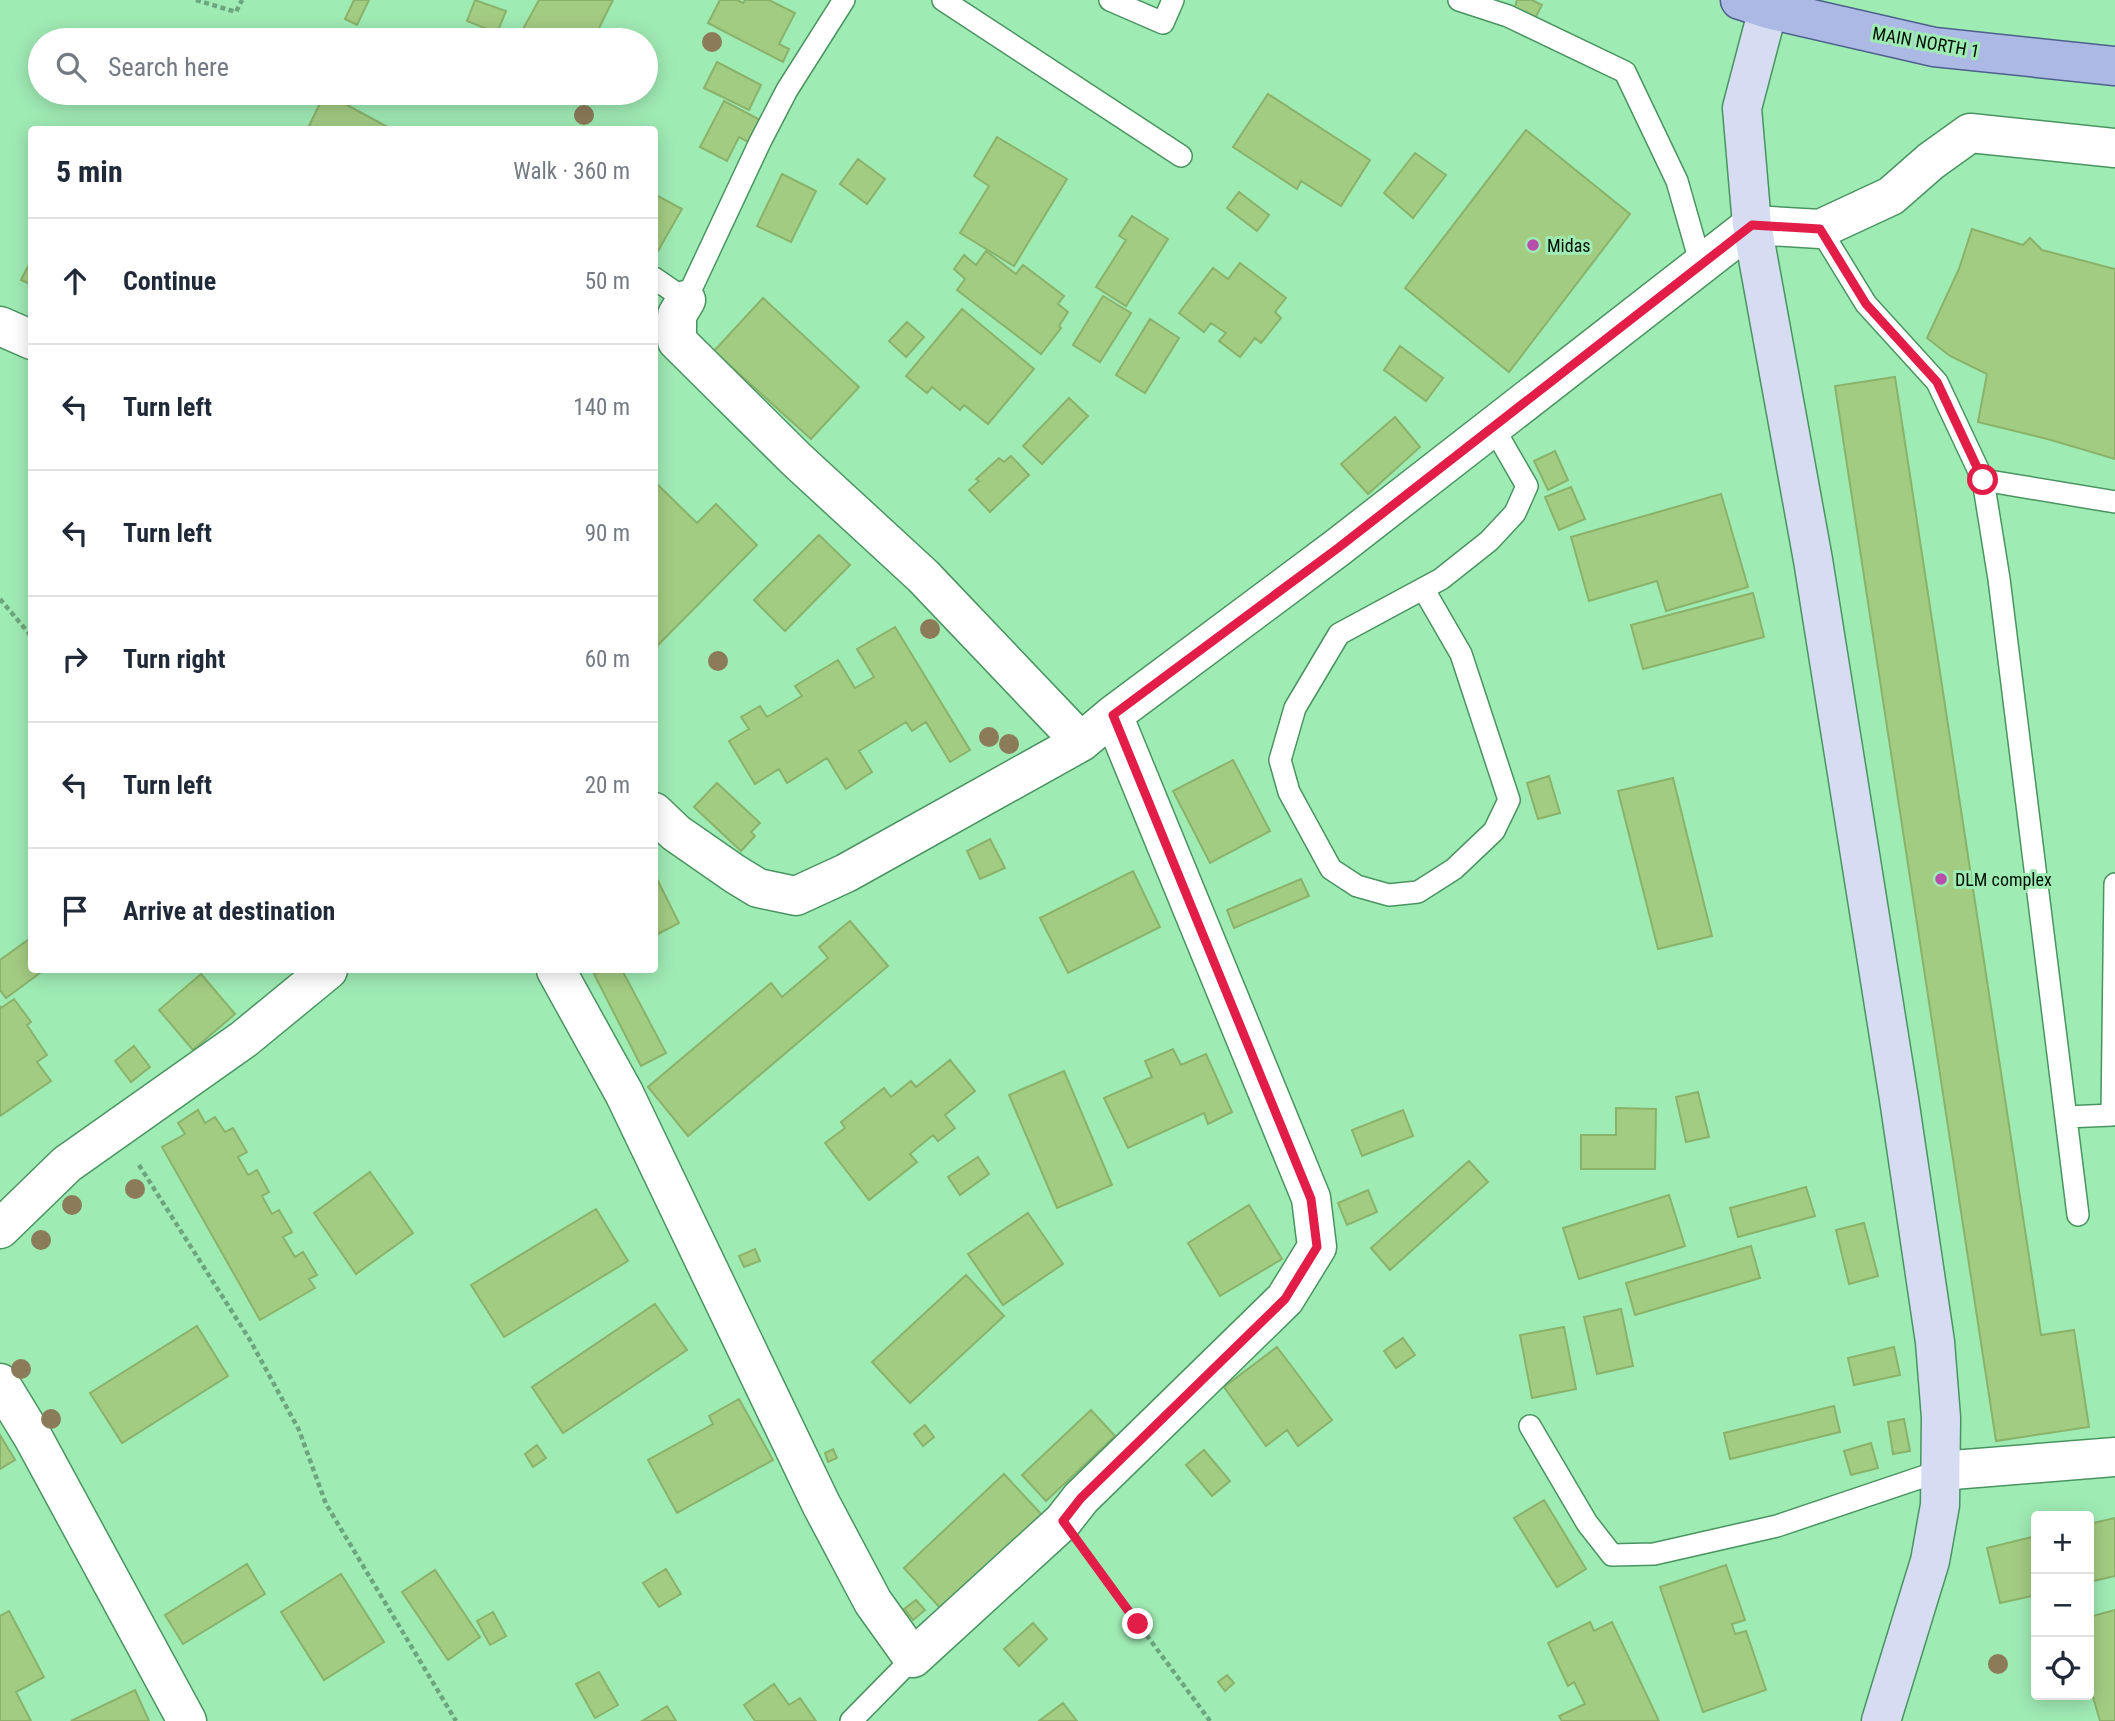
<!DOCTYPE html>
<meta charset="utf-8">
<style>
body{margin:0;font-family:"Roboto Condensed",sans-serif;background:#f2f2f3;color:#1f2937}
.controls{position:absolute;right:21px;bottom:21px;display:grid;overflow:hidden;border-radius:7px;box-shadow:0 4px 18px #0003}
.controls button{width:63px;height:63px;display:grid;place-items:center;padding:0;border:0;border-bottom:2px solid #e0e1e3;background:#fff;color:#1f2937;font:35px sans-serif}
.stop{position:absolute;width:21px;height:21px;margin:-16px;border:5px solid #e11d48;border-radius:50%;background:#fff}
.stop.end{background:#e11d48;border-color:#fff;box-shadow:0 2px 7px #0008}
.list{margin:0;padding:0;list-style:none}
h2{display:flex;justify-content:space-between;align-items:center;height:91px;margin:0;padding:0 28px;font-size:30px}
h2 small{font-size:23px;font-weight:400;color:#747a83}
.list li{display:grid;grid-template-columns:46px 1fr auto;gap:21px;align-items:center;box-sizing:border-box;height:126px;padding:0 28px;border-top:2px solid #e0e1e3}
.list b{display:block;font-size:26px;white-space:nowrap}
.list em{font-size:23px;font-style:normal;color:#747a83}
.icon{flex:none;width:38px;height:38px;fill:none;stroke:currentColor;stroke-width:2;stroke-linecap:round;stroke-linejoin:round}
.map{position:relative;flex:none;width:2115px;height:1721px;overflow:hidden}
.search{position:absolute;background:#fff;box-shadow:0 4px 18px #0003;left:28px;top:28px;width:630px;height:77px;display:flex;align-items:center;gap:18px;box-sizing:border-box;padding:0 24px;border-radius:38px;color:#747a83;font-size:26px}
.panel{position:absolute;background:#fff;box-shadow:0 4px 18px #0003;left:28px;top:126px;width:630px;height:847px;border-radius:7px}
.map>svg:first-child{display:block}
.building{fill:#a3cc83;stroke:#8ab26a;stroke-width:2}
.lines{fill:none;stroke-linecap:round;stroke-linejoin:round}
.lane-casing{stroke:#499461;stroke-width:24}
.street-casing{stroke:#499461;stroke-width:41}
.secondary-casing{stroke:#499461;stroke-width:41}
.primary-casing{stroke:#4d608b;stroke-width:41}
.path{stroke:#6da67c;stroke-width:4.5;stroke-dasharray:5 3.5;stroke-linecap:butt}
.lane{stroke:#fff;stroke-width:21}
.street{stroke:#fff;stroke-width:38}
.secondary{stroke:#d6dcf2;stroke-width:38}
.primary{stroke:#adb9e5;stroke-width:38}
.tree{fill:#8c7b59}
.route{stroke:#e11d48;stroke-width:9}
.poi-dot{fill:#b94dac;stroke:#9febb4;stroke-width:2.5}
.labels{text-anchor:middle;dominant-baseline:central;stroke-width:6;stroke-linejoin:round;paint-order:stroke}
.street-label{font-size:18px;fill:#001104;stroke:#9febb4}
.poi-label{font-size:18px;fill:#001104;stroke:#9febb4;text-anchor:start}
</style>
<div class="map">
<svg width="2115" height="1721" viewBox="0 0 2115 1721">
<rect width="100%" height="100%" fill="#9febb4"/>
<path class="building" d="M354 0H369L357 25 345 19Z
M475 0 506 11 497 33 467 21Z
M539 0H613L593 40H517Z
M720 0H737L743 3 745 0H769L795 13 779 44 789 49 783 62 708 23Z
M1517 0H1532L1542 5 1532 24 1512 17Z
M717 62 761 85 749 110 704 88Z
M325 93 393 130H307Z
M1268 94 1370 160 1341 206 1301 181 1297 189 1233 147Z
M724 101 762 121 750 143 739 137 727 161 700 147Z
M1526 130 1630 214 1509 372 1405 288Z
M997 137 1067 179 1014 266 960 233 989 186 974 176Z
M1415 153 1446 175 1413 218 1384 193Z
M858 159 885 179 867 204 840 184Z
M782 174 816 191 791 242 757 226Z
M1239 192 1269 215 1257 231 1227 208Z
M654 194 682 209 658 251 654 249Z
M1132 216 1168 239 1126 306 1096 287 1126 240 1119 236Z
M1972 229 2023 245 2030 238 2042 250 2115 269V459L2051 440 1978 422 1987 374 1950 356 1927 338 1959 269Z
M986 251 1016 274 1023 265 1064 296 1058 304 1068 312 1059 326 1061 328 1041 354 957 290 965 279 954 269 964 255 976 265Z
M32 259V285L21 280Z
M1240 263 1286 298 1275 312 1281 318 1261 343 1255 338 1240 357 1219 341 1226 333 1211 323 1204 332 1179 313 1213 268 1228 279Z
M1103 296 1131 313 1100 362 1073 345Z
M763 298 859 387 811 439 714 351Z
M962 309 1034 369 988 424 964 405 960 410 932 387 927 393 906 376Z
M1150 319 1179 338 1145 393 1116 375Z
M907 322 924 337 906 357 889 341Z
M1400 346 1443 378 1426 401 1384 370Z
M1895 377 2041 1335 2074 1330 2089 1427 1996 1441 1835 386Z
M1069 398 1088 416 1042 464 1023 446Z
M1395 417 1420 447 1368 494 1341 464Z
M1555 451 1568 480 1548 490 1534 461Z
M1011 456 1029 475 990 512 969 490 979 481 976 479 999 458 1004 462Z
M654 481 697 523 716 504 757 545 655 648Z
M1571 487 1585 519 1559 530 1545 497Z
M1721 494 1748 587 1666 611 1657 581 1589 601 1571 537Z
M819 535 850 565 785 631 754 600Z
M1753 593 1764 637 1643 669 1631 625Z
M895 627 970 750 950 762 926 722 912 731 906 722 859 751 872 772 846 789 827 758 787 783 779 769 755 784 729 741 749 729 741 717 760 706 767 717 802 696 795 686 838 660 855 688 874 677 857 649Z
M1233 760 1270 831 1210 863 1173 791Z
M1549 776 1560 813 1538 819 1527 783Z
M1673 778 1712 936 1658 949 1618 791Z
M717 783 760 823 751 832 755 836 741 851 694 807Z
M990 839 1005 868 980 879 967 851Z
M1133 871 1160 927 1068 973 1040 918Z
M654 873 679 923 654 936Z
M1301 879 1309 896 1234 928 1227 910Z
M850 921 888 966 688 1136 648 1087 771 983 782 997 828 958 819 947Z
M32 937V970H44L6 998 0 990V960Z
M603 970H622L666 1053 641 1066 594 974Z
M201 974 235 1014 193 1050 159 1010Z
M14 999 31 1022 27 1025 47 1055 37 1062 51 1081 0 1116V1006L1 1008Z
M134 1046 150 1067 131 1082 115 1061Z
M1173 1049 1181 1065 1206 1054 1232 1112 1208 1124 1204 1113 1128 1148 1104 1098 1152 1077 1145 1061Z
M950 1060 975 1091 945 1115 955 1128 938 1141 933 1135 910 1154 917 1162 869 1200 825 1143 845 1128 841 1122 884 1088 891 1097 911 1081 916 1087Z
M1064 1071 1112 1185 1057 1208 1009 1095Z
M1698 1092 1709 1137 1686 1142 1676 1097Z
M1616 1108 1656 1109 1655 1169H1581V1135H1616Z
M198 1110 205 1123 215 1117 225 1132 233 1128 247 1152 238 1157 248 1175 257 1170 269 1192 262 1196 272 1214 279 1210 292 1232 283 1237 295 1257 303 1252 317 1275 309 1279 315 1288 260 1320 162 1147 185 1134 178 1123Z
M1403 1110 1413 1136 1362 1156 1352 1130Z
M978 1157 989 1174 960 1195 948 1177Z
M1469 1161 1488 1182 1390 1270 1371 1248Z
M370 1172 413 1233 356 1274 314 1213Z
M1806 1187 1815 1216 1738 1237 1730 1208Z
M1368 1190 1377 1212 1347 1225 1338 1203Z
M1669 1195 1685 1246 1579 1279 1563 1228Z
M1249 1205 1282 1259 1220 1296 1188 1243Z
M596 1209 628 1261 504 1337 471 1285Z
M1028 1213 1063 1264 1003 1305 968 1254Z
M1864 1223 1878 1276 1849 1284 1836 1230Z
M1751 1246 1760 1278 1635 1315 1626 1283Z
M755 1249 760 1261 744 1267 739 1256Z
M966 1275 1004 1316 910 1403 872 1362Z
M655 1304 687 1350 563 1433 532 1387Z
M1621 1309 1633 1366 1597 1374 1584 1317Z
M197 1326 228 1376 122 1443 90 1393Z
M1564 1327 1576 1389 1532 1398 1520 1335Z
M1403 1338 1415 1355 1396 1368 1384 1351Z
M1277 1347 1332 1420 1298 1446 1287 1430 1266 1446 1224 1387Z
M1894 1347 1900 1375 1854 1385 1848 1358Z
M739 1399 773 1460 677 1513 648 1460 713 1424 709 1416Z
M1834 1406 1840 1432 1730 1459 1724 1433Z
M1091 1410 1115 1436 1046 1501 1022 1475Z
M1904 1419 1910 1451 1893 1454 1888 1422Z
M925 1425 934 1437 923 1446 914 1434Z
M0 1435 15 1460 0 1469Z
M1871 1443 1878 1468 1851 1475 1844 1451Z
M537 1445 546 1458 533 1467 525 1454Z
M833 1449 837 1458 828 1462 825 1453Z
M1204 1450 1230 1481 1212 1496 1186 1465Z
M1004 1474 1042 1515 942 1610 904 1568Z
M1544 1500 1586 1569 1557 1587 1514 1518Z
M2115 1518V1576L2089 1582V1524Z
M2036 1536V1595L2000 1603 1987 1548Z
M247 1564 265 1594 183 1644 165 1615Z
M1726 1565 1745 1620 1732 1624 1735 1634 1746 1631 1766 1690 1703 1712 1660 1587Z
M666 1569 681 1594 659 1607 643 1583Z
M435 1570 480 1637 448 1660 402 1592Z
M341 1574 384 1642 324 1680 281 1612Z
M916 1600 925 1610 913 1620 904 1609Z
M2115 1610V1721H2100L2089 1683V1617Z
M9 1611 44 1677 16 1692 31 1721H0V1616Z
M493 1612 506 1636 490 1645 477 1621Z
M1590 1622 1594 1631 1612 1622 1659 1721H1562L1559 1716 1585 1704 1574 1682 1568 1686 1548 1643Z
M1033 1623 1047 1639 1019 1666 1004 1649Z
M599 1672 618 1705 595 1718 576 1684Z
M1227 1675 1234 1683 1225 1691 1218 1682Z
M774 1684 789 1705 800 1698 816 1721H755L744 1705Z
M135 1690 149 1721H71Z
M1063 1703 1077 1721H1039Z
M667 1706 676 1721H642Z"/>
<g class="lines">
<g class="lane-casing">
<path id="lane" d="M943 0 1181 156
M1110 0 1163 23 1173 0
M1459 0 1508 16 1625 72 1677 181 1701 265
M1820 229 1866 304 1937 382 1983 480 1999 579 2078 1215
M654 278 686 300 760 142 787 90 844 0
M1983 480 2115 502
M1424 590 1461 654 1509 800 1494 831 1454 869 1418 892 1389 895 1357 886 1331 869 1289 792 1280 760 1295 708 1339 634 1441 579 1489 541 1515 513 1527 486 1493 427
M2066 1117 2112 1115 2115 884
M1530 1426 1587 1523 1612 1555 1654 1554 1777 1526 1940 1471
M851 1721 913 1658"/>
</g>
<g class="street-casing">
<path id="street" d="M686 300 677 315V341L797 460 923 576 1081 742
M0 326 32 340
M654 812 676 833 735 874 758 888 796 896 846 873 1081 742 1113 715 1337 548 1752 225 1820 229 1891 196 1931 161 1970 133 2115 148
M556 970 624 1093 821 1504 873 1602 913 1658 1063 1521 1081 1498 1285 1299 1317 1247 1311 1198 1113 715
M0 1229 67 1164 244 1039 328 970
M0 1383 33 1437 187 1721
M1940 1471 2115 1457"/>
</g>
<g class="secondary-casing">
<path id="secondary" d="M1768 9 1742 108 1752 225 1813 560 1899 1099 1935 1342 1941 1418 1940 1505 1930 1561 1881 1721"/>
</g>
<g class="primary-casing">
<path id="primary" d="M1740 0 1768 9 1934 47 2115 66"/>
</g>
<path class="path" d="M196 0 236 12 242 0
M0 599 32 637
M139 1165 250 1340 299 1430 326 1504 456 1721
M1086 1553 1210 1721"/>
<use href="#lane" class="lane"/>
<use href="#street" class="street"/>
<use href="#secondary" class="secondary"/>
<use href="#primary" class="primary"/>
</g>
<g class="tree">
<circle cx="712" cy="42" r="10"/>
<circle cx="584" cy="115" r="10"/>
<circle cx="930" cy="629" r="10"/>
<circle cx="718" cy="661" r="10"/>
<circle cx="989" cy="737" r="10"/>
<circle cx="1009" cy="744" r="10"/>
<circle cx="135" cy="1189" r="10"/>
<circle cx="72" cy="1205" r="10"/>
<circle cx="41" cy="1240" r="10"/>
<circle cx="21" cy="1369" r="10"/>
<circle cx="51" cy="1419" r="10"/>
<circle cx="1998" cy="1664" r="10"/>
</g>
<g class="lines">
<path class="route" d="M1138 1624 1063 1521 1081 1498 1285 1299 1317 1247 1311 1199 1113 715 1338 548 1752 225 1820 229 1866 304 1937 382 1983 480"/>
</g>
<g class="poi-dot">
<circle cx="1533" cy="245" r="7"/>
<circle cx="1941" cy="879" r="7"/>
</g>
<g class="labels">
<g class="street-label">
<text transform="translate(1926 42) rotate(10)">MAIN NORTH 1</text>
</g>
<g class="poi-label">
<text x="1547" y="245">Midas</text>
<text x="1955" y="879">DLM complex</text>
</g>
</g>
</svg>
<div class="controls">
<button>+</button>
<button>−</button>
<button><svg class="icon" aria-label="locate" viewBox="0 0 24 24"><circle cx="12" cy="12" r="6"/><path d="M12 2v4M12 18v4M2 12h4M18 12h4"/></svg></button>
</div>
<div class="stop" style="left:1983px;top:480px"></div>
<div class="stop end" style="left:1138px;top:1624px"></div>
<div class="search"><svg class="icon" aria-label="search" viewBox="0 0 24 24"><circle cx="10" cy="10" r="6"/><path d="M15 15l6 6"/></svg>Search here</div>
<section class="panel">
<h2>5 min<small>Walk · 360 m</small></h2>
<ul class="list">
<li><svg class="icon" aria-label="ahead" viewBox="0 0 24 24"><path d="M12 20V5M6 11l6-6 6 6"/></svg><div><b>Continue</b></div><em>50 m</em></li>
<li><svg class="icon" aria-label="left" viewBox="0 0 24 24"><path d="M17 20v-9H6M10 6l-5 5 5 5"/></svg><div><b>Turn left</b></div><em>140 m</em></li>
<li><svg class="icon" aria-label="left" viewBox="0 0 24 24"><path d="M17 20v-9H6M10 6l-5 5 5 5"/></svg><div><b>Turn left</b></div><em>90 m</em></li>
<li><svg class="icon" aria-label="right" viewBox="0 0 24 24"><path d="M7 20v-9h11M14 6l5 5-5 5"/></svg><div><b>Turn right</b></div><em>60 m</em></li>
<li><svg class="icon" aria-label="left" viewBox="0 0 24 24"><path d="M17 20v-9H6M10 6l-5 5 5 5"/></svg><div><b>Turn left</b></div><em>20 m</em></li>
<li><svg class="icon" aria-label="arrive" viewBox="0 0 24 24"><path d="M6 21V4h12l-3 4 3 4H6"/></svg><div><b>Arrive at destination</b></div></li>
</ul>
</section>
</div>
